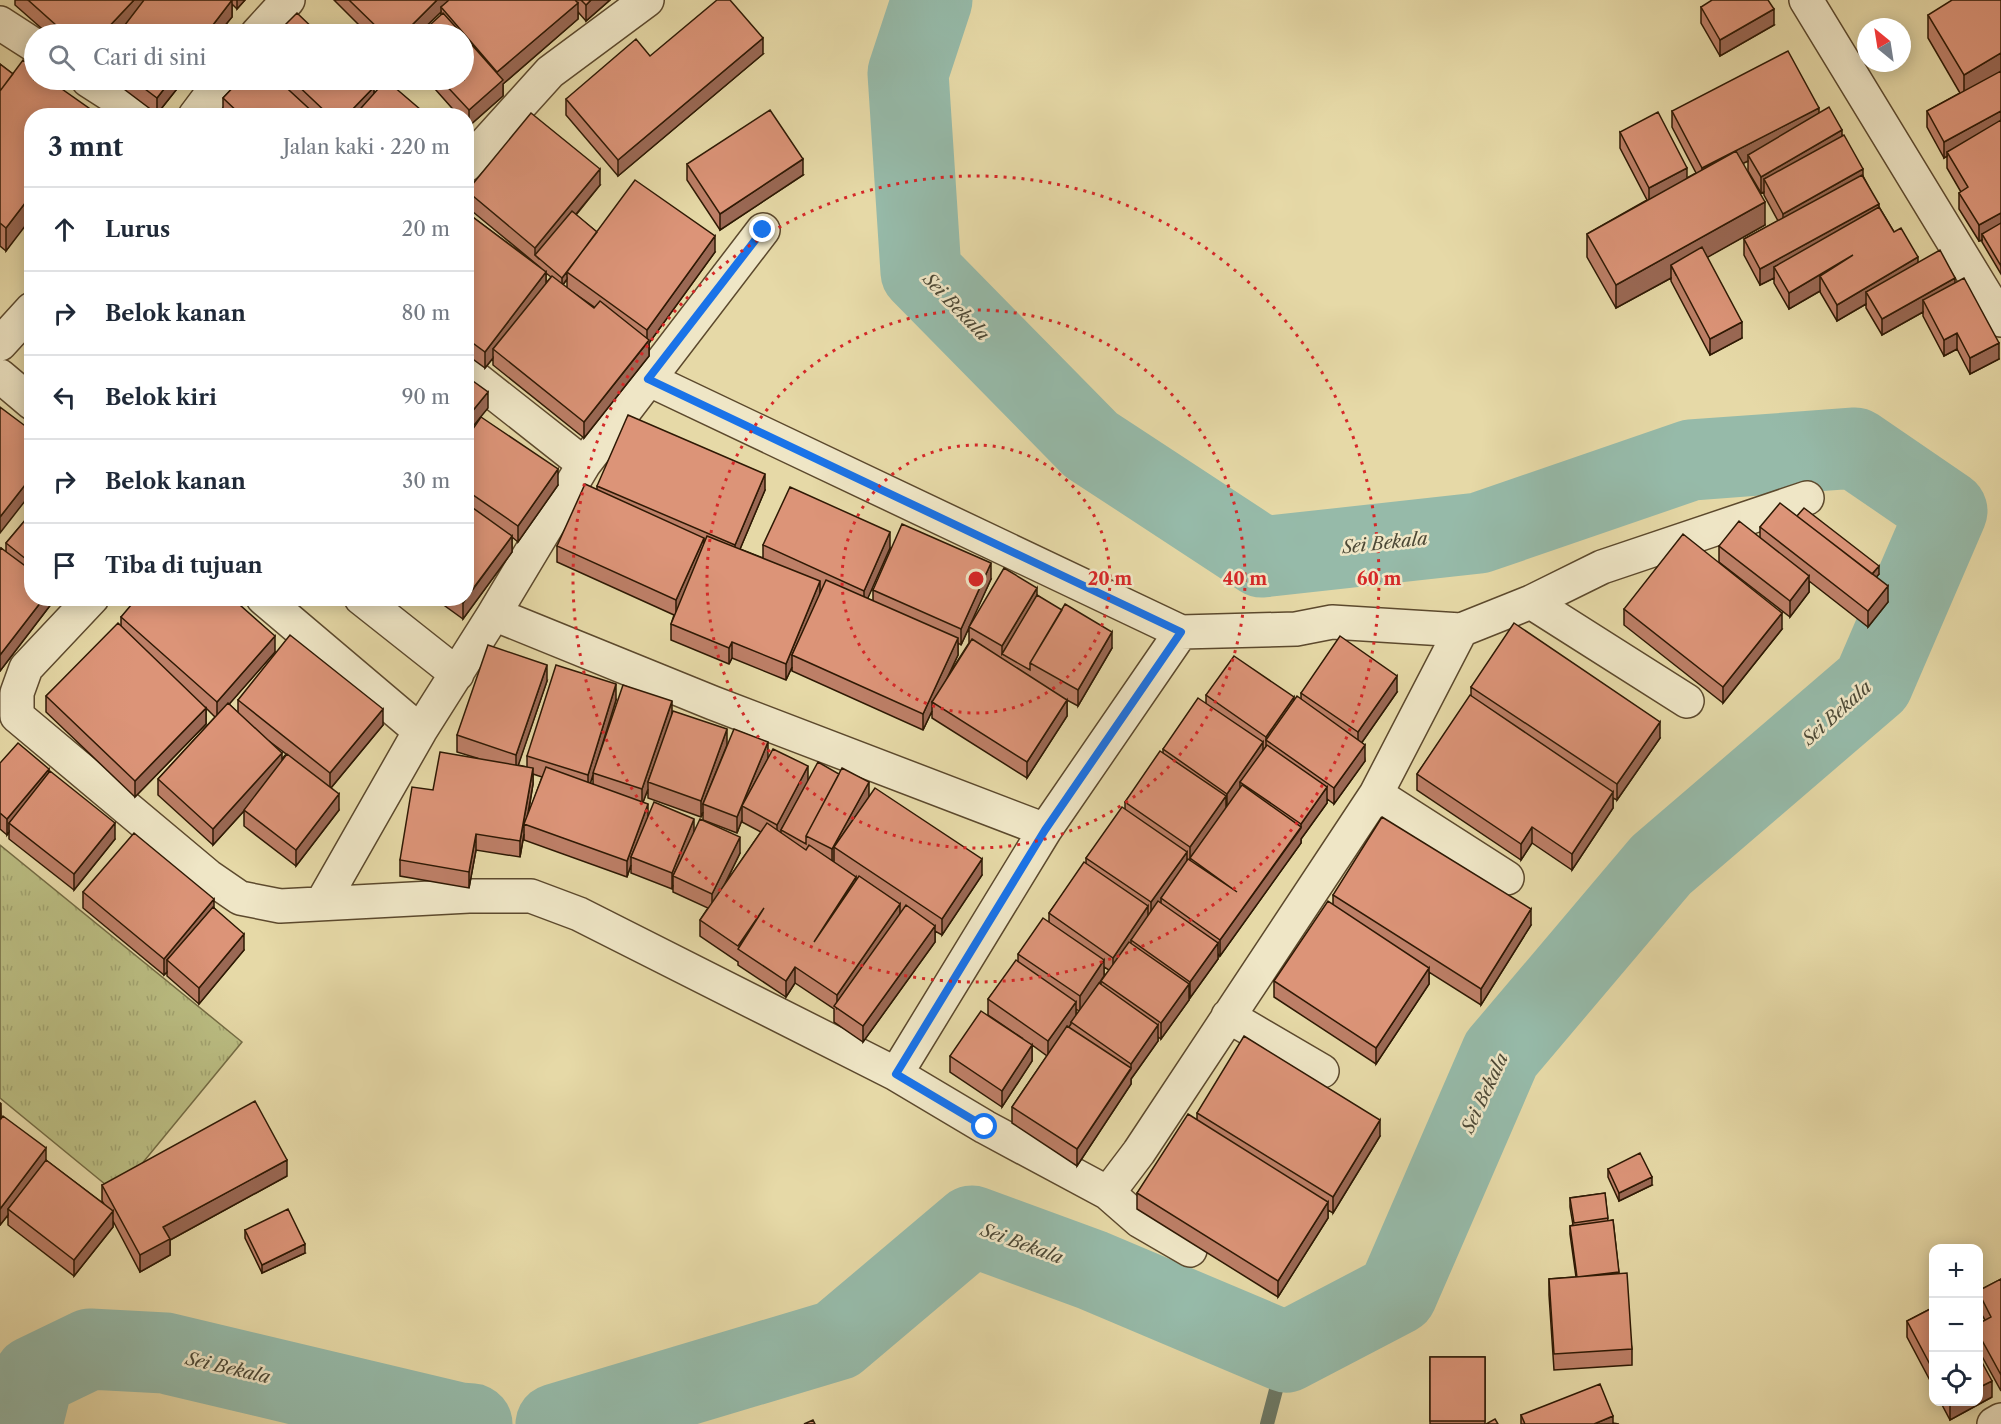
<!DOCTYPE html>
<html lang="id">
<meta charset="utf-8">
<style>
body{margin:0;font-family:"Libre Caslon Text",serif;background:#f6f6f7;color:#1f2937}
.controls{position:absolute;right:18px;bottom:18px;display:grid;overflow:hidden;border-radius:12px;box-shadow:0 3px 15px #0003}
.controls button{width:54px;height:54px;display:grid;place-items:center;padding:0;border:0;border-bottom:2px solid #e0e1e3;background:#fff;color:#1f2937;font:30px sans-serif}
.compass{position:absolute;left:1857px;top:18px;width:54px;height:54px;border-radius:50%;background:#fff;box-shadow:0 3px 15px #0003;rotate:330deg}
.stop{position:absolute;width:18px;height:18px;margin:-14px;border:4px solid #1a73e8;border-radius:50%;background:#fff}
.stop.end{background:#1a73e8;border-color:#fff;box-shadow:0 2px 6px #0008}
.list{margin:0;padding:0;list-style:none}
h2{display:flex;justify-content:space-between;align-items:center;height:78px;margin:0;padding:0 24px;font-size:26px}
h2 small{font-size:20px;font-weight:400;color:#747a83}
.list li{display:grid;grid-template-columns:39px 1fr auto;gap:18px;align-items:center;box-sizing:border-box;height:84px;padding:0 24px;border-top:2px solid #e0e1e3}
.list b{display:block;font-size:22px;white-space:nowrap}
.list em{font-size:20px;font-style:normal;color:#747a83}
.icon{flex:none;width:33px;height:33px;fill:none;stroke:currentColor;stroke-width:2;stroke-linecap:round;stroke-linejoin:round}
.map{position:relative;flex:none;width:2001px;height:1424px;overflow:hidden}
.search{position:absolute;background:#fff;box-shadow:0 3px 15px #0003;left:24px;top:24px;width:450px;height:66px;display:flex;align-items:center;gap:15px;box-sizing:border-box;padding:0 21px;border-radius:33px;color:#747a83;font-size:22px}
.panel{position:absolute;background:#fff;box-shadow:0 3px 15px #0003;left:24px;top:108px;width:450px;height:498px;border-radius:24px}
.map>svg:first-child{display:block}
.grass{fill:url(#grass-tufts);stroke:#746c44;stroke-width:1.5}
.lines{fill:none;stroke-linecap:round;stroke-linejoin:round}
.stream{stroke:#6c7a67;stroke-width:14}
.river{stroke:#96baa9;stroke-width:81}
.street-casing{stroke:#5c492d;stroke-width:36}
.street{stroke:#efe6c6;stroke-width:33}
.wall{fill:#bd7f67;stroke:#2e1904;stroke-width:1.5;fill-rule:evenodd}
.shaded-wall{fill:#9a6854;stroke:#2e1904;stroke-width:1.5}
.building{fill:#dc9478;stroke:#2e1904;stroke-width:1.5}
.route{stroke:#1a73e8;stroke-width:8}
.ring{fill:none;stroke:#d62828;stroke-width:3;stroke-dasharray:3 6}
.labels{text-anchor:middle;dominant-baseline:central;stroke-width:5;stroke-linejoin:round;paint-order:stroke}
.water-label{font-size:18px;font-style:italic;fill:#4d4936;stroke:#efe6c6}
.centre{fill:#d62828;stroke:#efe6c6;stroke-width:3}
.ring-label{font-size:18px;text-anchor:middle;font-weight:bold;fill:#d62828;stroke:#efe6c6;stroke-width:5;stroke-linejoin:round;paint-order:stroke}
</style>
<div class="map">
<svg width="2001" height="1424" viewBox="0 0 2001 1424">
<defs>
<pattern id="grass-tufts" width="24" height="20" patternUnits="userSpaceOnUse" patternTransform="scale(1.5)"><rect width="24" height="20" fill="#bbbe83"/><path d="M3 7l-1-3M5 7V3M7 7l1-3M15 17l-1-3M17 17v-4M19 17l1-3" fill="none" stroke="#a1a370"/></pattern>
</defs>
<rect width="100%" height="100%" fill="#e6d9a7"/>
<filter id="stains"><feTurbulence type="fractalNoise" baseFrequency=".00333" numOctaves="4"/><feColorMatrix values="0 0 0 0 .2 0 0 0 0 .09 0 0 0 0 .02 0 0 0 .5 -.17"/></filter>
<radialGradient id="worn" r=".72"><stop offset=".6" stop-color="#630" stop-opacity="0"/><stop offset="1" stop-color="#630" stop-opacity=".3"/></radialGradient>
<path class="grass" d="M0 845 242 1042 117 1194 0 1098Z"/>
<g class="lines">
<path class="stream" d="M1267 1424 1286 1352"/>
<path class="river" d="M22 1424 34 1376 90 1349 165 1353 459 1423 472 1424
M556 1424 837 1340 972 1226 1092 1270 1286 1352 1397 1294 1501 1054 1661 865 1873 683 1947 511 1855 448 1691 460 1479 533 1262 557 1091 445 921 272 908 73 932 0"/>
<g class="street-casing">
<path id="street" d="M1806 0 2001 320
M0 23 34 45
M257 34 288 0
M88 80 144 116
M195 116 222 80
M466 165 550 72 647 0
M0 344 32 309
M466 371 584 464
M0 376 32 403
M648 379 1181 632
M92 598 26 668 17 693V716L208 876 240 898 280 906 469 896H531L579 914 896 1074 1045 830 1181 632 1296 629 1332 622 1461 630 1531 602 1602 567 1807 498
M263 598 420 731
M361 598 457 674
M1531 602 1687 701
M494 614 713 703 1045 830
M1376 794 1507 878
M322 903 420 731 494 614 584 464 763 230
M1228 1016 1322 1071
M896 1074 985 1127 1108 1193 1139 1152 1376 794 1461 630
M1108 1193 1140 1221 1190 1250
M1994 1424 2001 1420"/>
</g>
<use href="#street" class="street"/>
</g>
<path class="wall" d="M15 0H245L237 9 232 4V17L218 34H118L121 30 117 34H48L15 5Z
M334 0H610L586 21 578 12V19L503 84V96L469 126 466 123V116H459L427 80H464V34H420L441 16V12L418 34H368Z
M2001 0V274L1982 242V240L1979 241 1959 209V193L1961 192 1947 168V156L1944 158 1927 127V111L1960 93 1928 38V15Z
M1701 7 1774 25 1720 56 1701 23Z
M763 54 618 176 566 115V99L650 56Z
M0 64 13 74 93 116 6 251 0 246Z
M112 80H184L157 114Z
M240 80H367L374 92 428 116H225L223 114V98Z
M1672 111 1819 113 1842 135 1879 207 1894 232 1918 263 1955 283 1999 359 1970 374 1957 349 1944 356 1923 316V312L1882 335 1866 308V304L1837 321 1820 292V291L1789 309 1774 283V278L1760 285 1744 255V239L1778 221 1764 195V192L1761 193 1748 171V161L1743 163 1765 225 1707 257 1742 338 1710 355 1671 281V278L1616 308 1587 257V234L1647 200 1620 148V132L1687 178 1696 173 1672 127Z
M687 164 803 175 720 230 687 180Z
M600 185 576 215 597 232 715 252 649 343V356L584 438 493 365V358L485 368 466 354V212L541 268 467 207V191ZM546 273 551 277 546 283ZM567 279V288L594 307V308L563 285Z
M466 439 558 485 518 542 512 537V552L463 619 434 598H466Z
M597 486 765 490 740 549 763 558V545L890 548 867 599 873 601V590L991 579 970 624 1037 595 1112 648 1078 706 1067 700V716L1027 778 932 718V711L923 730 792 671V667L786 680 732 658 729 664 671 640V624L674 615 557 562V546L597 490ZM969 628V643L946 679 958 655V643L961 645Z
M32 512V598H52V603L0 671V550L1 548 6 552V543Z
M1797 516 1879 574 1876 577 1888 602 1868 627 1809 581V592L1790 617 1719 562V546L1760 538V527Z
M1624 609 1782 629 1723 703 1624 625Z
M121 617 275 652 229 704 238 713V700L383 725 331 788 339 810 296 866 244 826V811L213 845 158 795V779L215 717 206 708V724L135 797 46 712V696L121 626ZM269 741 286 754 282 759Z
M547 681 518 765 527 767V756L616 700 601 750 672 714 727 745 768 757 808 780 869 796 982 875 942 935 935 931V942L863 1042 834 1022V1009L795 983 786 997 738 965V962L700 936V920L708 908 673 892V885L672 889 631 873V865L627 877 524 840V834L520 857 476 850 469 888 400 876V860L433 790 477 758 457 752V735ZM533 774 542 777 528 816 533 784ZM593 775V784L590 783ZM648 789V798L701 817 703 812V820L737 833 742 820V822L761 832 725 884 740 853 694 831 648 815 643 802Z
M1471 687 1660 738 1617 800 1613 798V808L1572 870 1532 843 1521 860 1417 790V774L1471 697Z
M1397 692 1362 742 1365 761 1334 804 1327 799V803L1301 839V843L1220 956 1218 954V959L1190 998 1189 997V1000L1161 1039 1158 1037V1041L1131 1079V1084L1077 1166 1012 1123V1107L1047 1056 1032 1045V1061L1002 1107 950 1072V1056L1022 1038 988 1015V999L1018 961V954L1049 922V913L1086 863V858L1125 809V802L1163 753V749L1206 703V695L1294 701 1301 699V693ZM1104 967 1109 970 1101 981V985L1099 983 1104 976ZM1076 1009 1079 1011 1076 1016Z
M0 763 49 773 115 839 74 890 9 839V832L7 835 0 829Z
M83 892 214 908 244 950 199 1004 167 976V972L164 975 83 908Z
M1333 895 1531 925 1481 1005 1429 972V984L1376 1064 1274 997V981L1333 904Z
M0 1102 1 1118 46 1160 104 1204 102 1201V1185L287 1176 170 1240V1255L140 1272 113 1221V1227L74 1276 8 1225V1215L0 1225Z
M1197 1113 1380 1136 1333 1213 1328 1210V1218L1278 1297 1137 1209V1193L1197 1119Z
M1608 1169 1652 1185 1619 1201 1608 1177Z
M1605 1193 1608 1221 1613 1220 1619 1274 1632 1349V1365L1554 1370 1549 1295V1279L1576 1277 1570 1234V1226L1573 1225 1570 1207V1198Z
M245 1230 305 1253 262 1273 245 1238Z
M2001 1279V1391L1978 1349V1324L1985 1320 1978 1308V1291Z
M1934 1307V1388L1907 1337V1321Z
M1430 1357H1485V1424H1430Z
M1992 1397 1950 1420 1940 1401H1978Z
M1521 1415 1613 1423 1619 1424H1521Z"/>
<path class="shaded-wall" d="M134 0H149L117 34H102Z
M232 0V17L218 34H206Z
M237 0H245L237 9Z
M437 0H452L441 7V12L418 34H403Z
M591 0H610L586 21V5Z
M578 3V19L503 84V96L469 126V110L497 85V72Z
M1774 9V25L1720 56V40Z
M763 38V54L618 176V160Z
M2001 53V76L1964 98V75Z
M171 80H184L157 114V98Z
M374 87V103L362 116H346Z
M1819 108V124L1748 155V161L1702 184V168Z
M2001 111V128L1947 152V156L1944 158V142Z
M1842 130V146L1764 179V192L1761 193V177Z
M803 159V175L720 230V214Z
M1687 168V184L1649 204V188Z
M600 169V185L539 259 535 255V248Z
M1863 169V185L1783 230V214Z
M32 194V217L6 251V228Z
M1765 202V225L1676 275 1671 265V278L1616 308V285Z
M1879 204V220L1774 267V278L1760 285V269Z
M2001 213V229L1982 234V240L1979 241V225Z
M599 233 567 272V279L562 286V278Z
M715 236V252L649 343V356L584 438V422L647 343V330Z
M1853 255 1820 276V291L1789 309V293Z
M1918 257V273L1866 292V304L1837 321V305Z
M546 272V288L493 349V358L485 368V352Z
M1955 278V294L1923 300V312L1882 335V319Z
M1742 322V338L1710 355V339Z
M1957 333V349L1944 356V340Z
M1999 343V359L1970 374V358Z
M488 392V408L466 435V419Z
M558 469V485L518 542V526Z
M765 474V490L735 561V545Z
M32 476V492L0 533V517Z
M890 532V548L864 607V591Z
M512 536V552L463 619V603Z
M704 538V554L676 616V600Z
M991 563V579L961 645V629Z
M1879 566V574L1868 587V579Z
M1809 576V592L1790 617V601Z
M820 581V597L792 655V667L786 680V664Z
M1888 586V602L1868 627V611Z
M1037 588V604L1002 654V646Z
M44 598H52V603L0 671V655Z
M1782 613V629L1723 703V687Z
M1112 632V648L1078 706V690Z
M275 636V652L217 718V702Z
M958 638V655L935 704 932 702V711L923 730V714Z
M732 642V658L729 664V648Z
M547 665V681L516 772V755Z
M1397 676V692L1358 748V732Z
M616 684V700L588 791V775Z
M1294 697V713L1266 740V753V737Z
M1067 700V716L1027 778V762Z
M672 701V717L648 782V789L642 805V789Z
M206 708V724L135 797V781Z
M383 709V725L330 789V773Z
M1660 722V738L1617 800V784Z
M727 729V745L703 804V812L701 817V801Z
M768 742V759L742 806V820L737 833V817Z
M1263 742V759L1240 782V791L1227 810V794Z
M1365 745V761L1334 804V788Z
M282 753V769L213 845V829Z
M808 766V782L781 830V834L777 841V825Z
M533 768V784L526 825 524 824V834L520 857V841Z
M49 769V785L9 823V832L7 835V819Z
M869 782V798L834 847V861L832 865V849Z
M1327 787V803L1301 839V843L1220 956V940L1301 828V824Z
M1613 792V808L1572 870V854Z
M339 794V810L296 866V850Z
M1226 796V812L1190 858V863V847Z
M648 804V820L631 857V865L627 877V861Z
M694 819V835L673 876V885L672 889V873Z
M115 823V839L74 890V874Z
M1532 827V843L1521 860V844Z
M476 834V850L469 888V872Z
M740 837V853L712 910V894Z
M1187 852V868L1161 898V905L1151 918V902Z
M982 859V875L942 935V919Z
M856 877V893L814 942Z
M214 899V915L167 960V972L164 975V959Z
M900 904V920L837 1008V995Z
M1148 906V923L1131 940V948L1113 974V958Z
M1531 909V925L1481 1005V989Z
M935 926V942L863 1042V1026Z
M244 934V950L199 1004V988Z
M1218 943V959L1190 998V982Z
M1104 960V976L1080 1012V996Z
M795 967V983L786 997V981Z
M1429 968V984L1376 1064V1048Z
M1189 984V1000L1161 1039V1023Z
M1076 1002V1018L1071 1022V1024L1048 1057V1041Z
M1158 1025V1041L1131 1079V1084L1077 1166V1149L1131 1069V1064Z
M1032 1045V1061L1002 1107V1091Z
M1 1103V1119L0 1121V1105Z
M1380 1120V1136L1333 1213V1197Z
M46 1148V1164L8 1209V1215L0 1225V1209Z
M287 1160V1176L170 1240V1255L140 1272V1255L163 1227Z
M1652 1177V1185L1619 1201V1193Z
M1328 1202V1218L1278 1297V1281Z
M113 1211V1227L74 1276V1260Z
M305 1244V1253L262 1273V1265Z
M1992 1381V1397L1950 1420V1404L1954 1401H1978V1388Z
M1613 1416V1424H1594Z"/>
<path class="building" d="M28 0H134L102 34H66Z
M144 0H232L206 34H118Z
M349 0H437L403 34H384Z
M449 0H575L578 3 497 72 441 7Z
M581 0H591L586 5Z
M717 0H730L763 38 618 160 566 99 636 39 650 56Z
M1712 0H1768L1774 9 1720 40 1701 7Z
M1952 0H2001V53L1964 75 1928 15Z
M297 13 319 34H276Z
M443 13 462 34H420Z
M464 36 503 80 469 110 441 80H464Z
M1788 51 1819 108 1702 168 1672 111Z
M23 60 34 69V80H49L93 111 89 116H32V194L6 228 0 223V91Z
M0 64 13 74 0 91Z
M2001 71V111L1944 142 1927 111Z
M133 80H171L157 98Z
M240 80H278L317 116H242L223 98Z
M292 80H367L374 87 346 116H330Z
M386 80 428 116H354Z
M1829 107 1842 130 1761 177 1748 155Z
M770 110 803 159 720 214 687 164Z
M1658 112 1687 168 1649 188 1620 132Z
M531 113 600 169 535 248 467 191Z
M2001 120V213L1979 225 1959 193 1968 187 1947 152Z
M1844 135 1863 169 1783 214 1764 179Z
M1736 151 1765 202 1616 285 1587 234Z
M1862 175 1879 204 1760 269 1744 239Z
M635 180 715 236 647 330 567 272Z
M1879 207 1894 232 1901 228 1918 257 1837 305 1820 276 1853 255 1789 293 1774 267Z
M572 211 597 232 562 278 535 255Z
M466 212 546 272 485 352 466 338Z
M2001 223V266L1982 234Z
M1702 247 1742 322 1710 339 1671 265Z
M1940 250 1955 278 1882 319 1866 292Z
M552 276 594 308 600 301 649 340 584 422 493 349Z
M1964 278 1999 343 1970 358 1957 333 1944 340 1923 300Z
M466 376 488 392 466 419Z
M0 407 32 431V476L0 517Z
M628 415 765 474 735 545 597 486Z
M481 417 558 469 518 526 466 490V439Z
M585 484 704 538 676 600 557 546Z
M790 487 890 532 864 591 763 545Z
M466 503 512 536 466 598Z
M1780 503 1888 586 1868 611 1760 527Z
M1804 508 1879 566 1872 574 1797 516Z
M32 512V564L6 543Z
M1739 521 1809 576 1790 601 1719 546Z
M902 524 991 563 961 629 873 590Z
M1683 534 1782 613 1723 687 1624 609Z
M707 536 820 581 786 664 732 642 729 648 671 624Z
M1 548 32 571V598H44L0 655V550Z
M1004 568 1037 588 1002 646 969 627Z
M826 580 958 638 923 714 792 655Z
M1037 595 1062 610 1030 663V670L1002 654Z
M137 598H232L275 636 217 702 121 617Z
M457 598H466L463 603Z
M1065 604 1112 632 1078 690 1030 663Z
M118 623 206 708 135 781 46 696Z
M1514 623 1660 722 1617 784 1471 687Z
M290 635 383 709 330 773 238 700Z
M1340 636 1397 676 1358 732 1301 693Z
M972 639 1067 700 1027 762 932 702Z
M488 645 547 665 516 755 457 735Z
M1234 656 1294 697 1266 737 1206 695Z
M556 665 616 684 588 775 527 756Z
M623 685 672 701 642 789 593 773Z
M1470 695 1613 792 1572 854 1532 827 1521 844 1417 774Z
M1297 696 1365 745 1334 788 1266 740Z
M1198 698 1263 742 1227 794 1163 749Z
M228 703 282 753 213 829 158 779Z
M673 711 727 729 701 801 648 782Z
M734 729 768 742 737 817 703 804Z
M18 743 49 769 7 819 0 813V763Z
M1267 745 1327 787 1301 824 1240 782Z
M773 749 808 766 777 825 742 806Z
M1160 751 1226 796 1190 847 1125 802Z
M440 752 533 768 520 841 476 834 469 872 400 860 412 787 433 790Z
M287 754 339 794 296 850 244 810Z
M818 762 839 774 806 836V844L781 830Z
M546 767 648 804 627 861 524 824Z
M842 768 869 782 832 849 806 836Z
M50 771 115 823 74 874 9 823Z
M1242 785 1301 827 1220 940 1161 898 1188 859 1237 892 1190 858Z
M875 788 982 859 942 919 834 847Z
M654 802 694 819 672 873 631 857Z
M1122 807 1187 852 1151 902 1086 858Z
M1382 817 1531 909 1481 989 1333 895Z
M700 819 740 837 712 894 673 876Z
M767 823 806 850 809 845 856 877 814 942 859 876 900 904 837 995 795 967 786 981 738 949 764 908 738 946 700 920Z
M134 833 214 899 164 959 83 892Z
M1084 862 1148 906 1113 958 1049 913Z
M1158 901 1218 943 1190 982 1131 940Z
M1328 901 1429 968 1376 1048 1274 981Z
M906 905 935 926 863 1026 834 1006Z
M213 907 244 934 199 988 167 960Z
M1043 918 1104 960 1080 996 1018 954Z
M1129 942 1189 984 1161 1023 1101 981Z
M1016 960 1076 1002 1048 1041 988 999Z
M1099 983 1158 1025 1131 1064 1071 1022Z
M981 1011 1032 1045 1002 1091 950 1056Z
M1067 1026 1131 1068 1077 1149 1012 1107Z
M1244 1036 1380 1120 1333 1197 1197 1113Z
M255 1101 287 1160 163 1227 170 1239 140 1255 102 1185Z
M1188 1114 1328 1202 1278 1281 1137 1193Z
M3 1116 46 1148 0 1209V1120Z
M1640 1153 1652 1177 1619 1193 1608 1169Z
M46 1160 113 1211 74 1260 8 1209Z
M1605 1193 1608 1218 1574 1223 1570 1198Z
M288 1209 305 1244 262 1265 245 1230Z
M1613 1220 1619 1272 1577 1277 1570 1226Z
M1627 1273 1632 1349 1554 1354 1549 1279Z
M2001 1279V1375L1978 1333V1324L1991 1317 1978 1291Z
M1934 1307V1372L1907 1321Z
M1978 1355 1992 1381 1978 1388Z
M1430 1357H1485V1421H1430Z
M1600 1384 1613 1416 1594 1424H1525L1521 1415Z
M1495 1419 1498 1424H1486Z
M813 1420 815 1424H804Z"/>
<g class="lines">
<path class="route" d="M763 230 648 379 1181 632 1045 830 896 1074 985 1127"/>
</g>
<g class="ring">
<circle cx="976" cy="579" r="134"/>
<circle cx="976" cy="579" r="269"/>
<circle cx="976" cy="579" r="403"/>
</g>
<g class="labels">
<g class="water-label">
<text transform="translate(956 307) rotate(46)">Sei Bekala</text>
<text transform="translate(1385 543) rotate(-6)">Sei Bekala</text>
<text transform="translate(1837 713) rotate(-42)">Sei Bekala</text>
<text transform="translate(1485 1093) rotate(-65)">Sei Bekala</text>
<text transform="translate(1022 1244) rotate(20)">Sei Bekala</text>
<text transform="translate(228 1368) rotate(13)">Sei Bekala</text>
</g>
</g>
<circle cx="976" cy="579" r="9" class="centre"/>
<g class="ring-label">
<text x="1110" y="585">20 m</text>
<text x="1245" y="585">40 m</text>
<text x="1379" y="585">60 m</text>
</g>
<rect width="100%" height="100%" filter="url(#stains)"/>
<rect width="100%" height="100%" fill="url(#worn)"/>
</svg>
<div class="controls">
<button>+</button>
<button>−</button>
<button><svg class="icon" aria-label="locate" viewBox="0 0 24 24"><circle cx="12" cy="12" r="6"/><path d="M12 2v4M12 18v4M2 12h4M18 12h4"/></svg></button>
</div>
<svg class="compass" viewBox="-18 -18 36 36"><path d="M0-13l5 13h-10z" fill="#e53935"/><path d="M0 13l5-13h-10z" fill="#747a83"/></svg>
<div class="stop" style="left:985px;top:1127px"></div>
<div class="stop end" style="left:763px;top:230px"></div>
<div class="search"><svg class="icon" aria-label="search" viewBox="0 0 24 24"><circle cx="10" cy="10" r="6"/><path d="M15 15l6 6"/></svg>Cari di sini</div>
<section class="panel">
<h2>3 mnt<small>Jalan kaki · 220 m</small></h2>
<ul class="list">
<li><svg class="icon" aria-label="ahead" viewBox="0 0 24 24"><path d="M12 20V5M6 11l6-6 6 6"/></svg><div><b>Lurus</b></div><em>20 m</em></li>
<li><svg class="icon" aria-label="right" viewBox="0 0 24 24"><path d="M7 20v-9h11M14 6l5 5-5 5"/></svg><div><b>Belok kanan</b></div><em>80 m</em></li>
<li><svg class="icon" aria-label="left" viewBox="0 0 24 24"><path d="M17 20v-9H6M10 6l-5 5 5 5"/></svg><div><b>Belok kiri</b></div><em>90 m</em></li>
<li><svg class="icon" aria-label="right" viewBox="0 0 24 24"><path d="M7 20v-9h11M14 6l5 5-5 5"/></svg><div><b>Belok kanan</b></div><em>30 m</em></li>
<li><svg class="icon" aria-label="arrive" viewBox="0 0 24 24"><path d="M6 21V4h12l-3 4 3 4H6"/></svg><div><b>Tiba di tujuan</b></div></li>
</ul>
</section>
</div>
